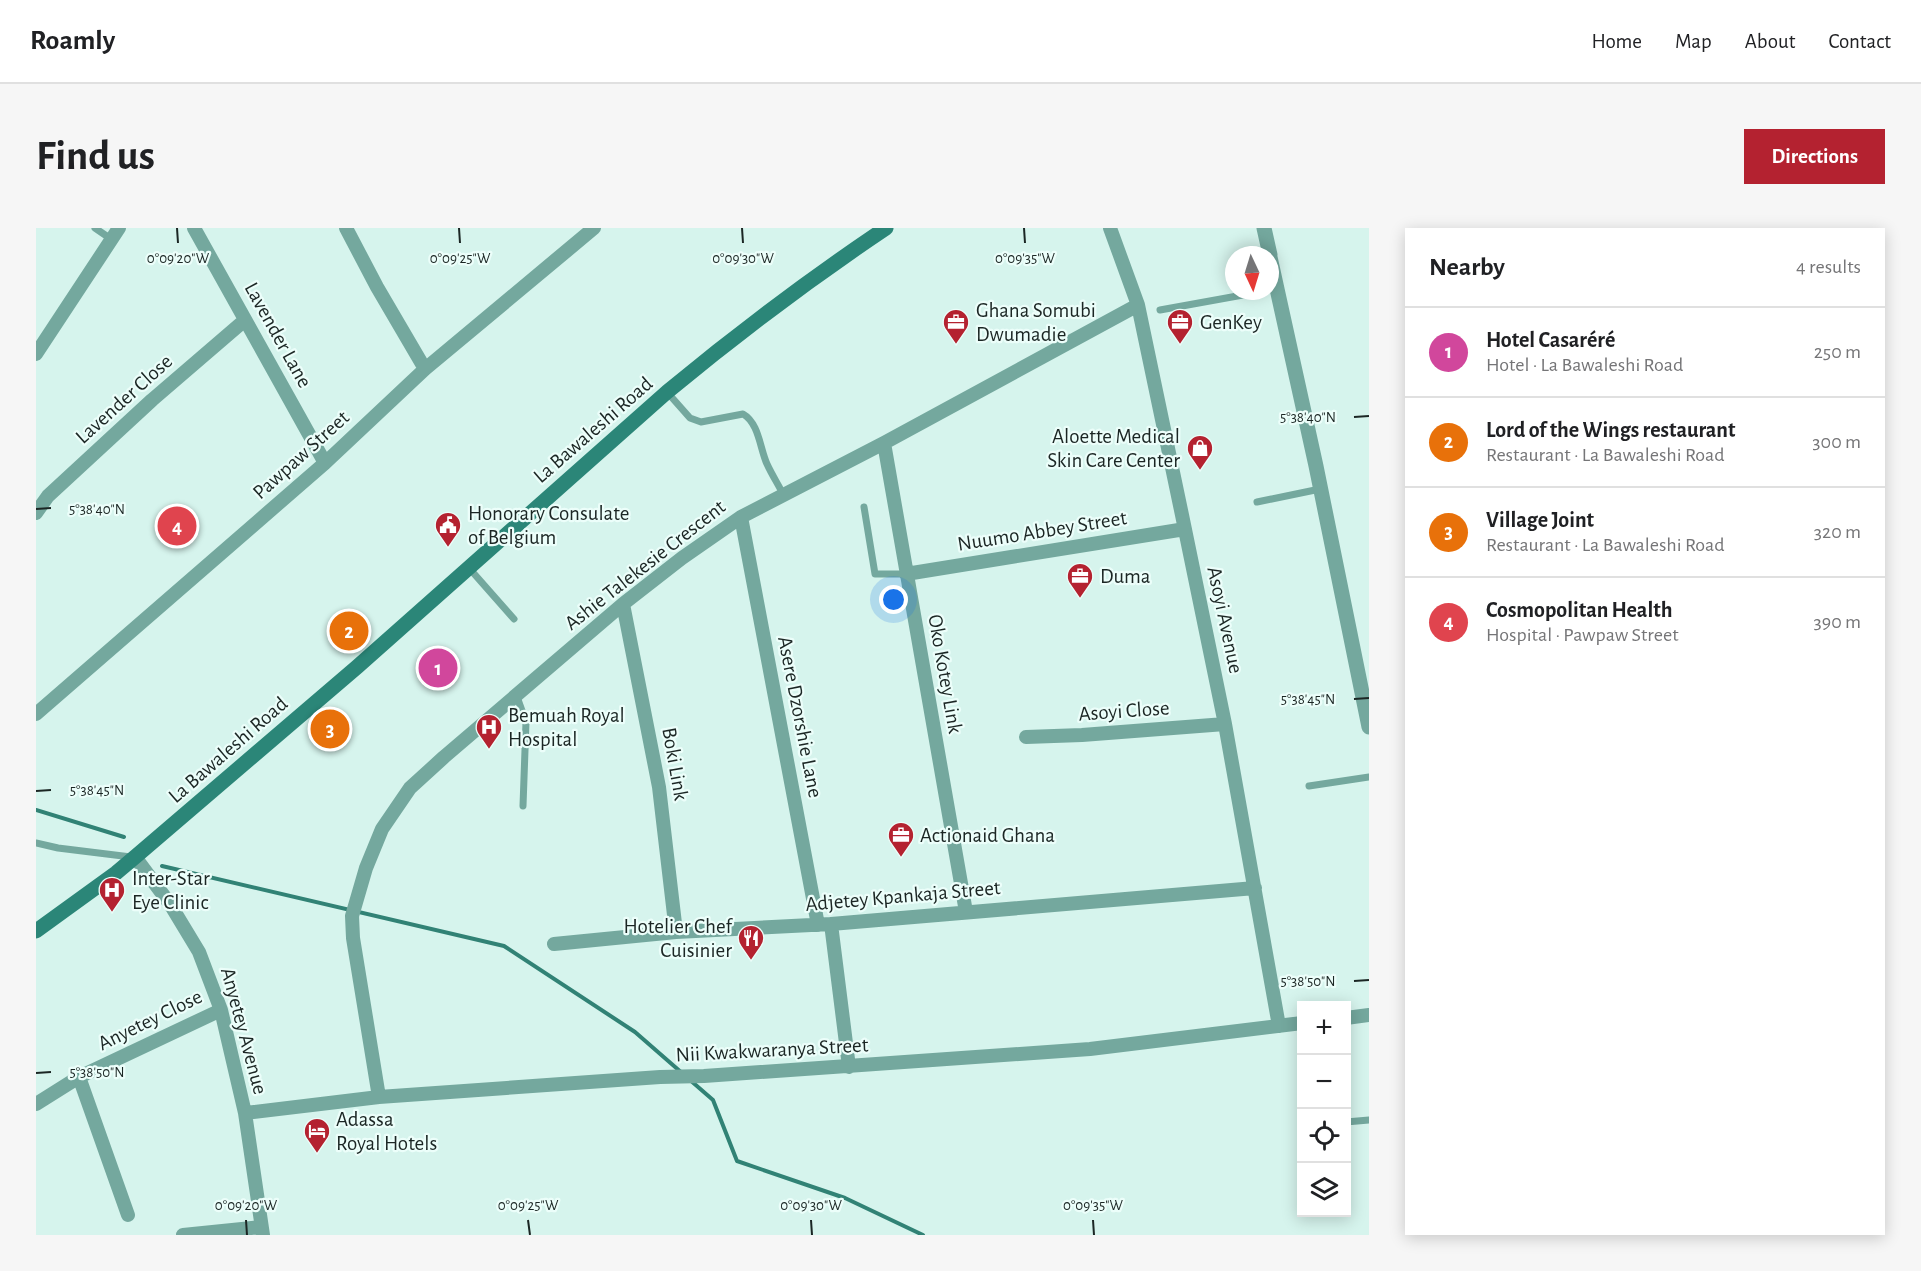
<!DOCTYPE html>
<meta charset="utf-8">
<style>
body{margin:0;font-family:"Alegreya Sans",sans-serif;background:#f6f6f6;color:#202124}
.controls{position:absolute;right:18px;bottom:18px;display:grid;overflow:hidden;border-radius:0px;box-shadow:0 3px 15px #0003}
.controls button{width:54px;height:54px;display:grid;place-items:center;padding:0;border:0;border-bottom:2px solid #e0e0e0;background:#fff;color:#202124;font:30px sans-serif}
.compass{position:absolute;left:1189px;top:18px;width:54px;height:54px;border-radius:50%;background:#fff;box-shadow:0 3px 15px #0003;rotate:176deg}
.you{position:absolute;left:858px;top:372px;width:21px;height:21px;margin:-15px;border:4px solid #fff;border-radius:50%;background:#1a73e8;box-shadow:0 0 0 9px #1a73e833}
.badge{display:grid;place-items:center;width:39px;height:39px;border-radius:50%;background:#b42230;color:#fff;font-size:20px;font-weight:700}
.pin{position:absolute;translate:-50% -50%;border:3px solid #fff;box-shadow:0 2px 6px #0006}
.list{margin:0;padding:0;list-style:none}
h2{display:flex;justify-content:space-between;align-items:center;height:78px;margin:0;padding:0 24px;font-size:26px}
h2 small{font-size:20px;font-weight:400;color:#757577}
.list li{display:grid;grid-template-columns:39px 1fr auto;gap:18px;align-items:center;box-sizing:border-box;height:90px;padding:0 24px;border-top:2px solid #e0e0e0}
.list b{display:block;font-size:22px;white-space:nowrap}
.list p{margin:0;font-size:20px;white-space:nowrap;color:#757577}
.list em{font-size:20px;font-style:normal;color:#757577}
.icon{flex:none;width:33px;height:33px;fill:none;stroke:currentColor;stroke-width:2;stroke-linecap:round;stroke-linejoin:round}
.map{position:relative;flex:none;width:1333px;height:1007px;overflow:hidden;border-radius:0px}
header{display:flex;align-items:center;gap:36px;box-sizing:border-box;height:84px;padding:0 30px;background:#fff;border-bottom:2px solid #e0e0e0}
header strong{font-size:28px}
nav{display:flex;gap:33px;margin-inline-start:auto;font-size:21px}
.intro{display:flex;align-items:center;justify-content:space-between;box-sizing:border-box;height:144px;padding:0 36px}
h1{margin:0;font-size:42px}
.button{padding:15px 27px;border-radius:0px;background:#b42230;color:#fff;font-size:21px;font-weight:700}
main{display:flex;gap:36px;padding:0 36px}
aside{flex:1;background:#fff;border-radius:0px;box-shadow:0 3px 15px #0003}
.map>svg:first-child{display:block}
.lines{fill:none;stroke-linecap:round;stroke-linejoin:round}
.stream{stroke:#318275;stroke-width:4}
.service{stroke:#74a89e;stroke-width:7}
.minor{stroke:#74a89e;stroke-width:14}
.tertiary{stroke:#74a89e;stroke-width:15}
.secondary{stroke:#2b8678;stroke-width:15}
.ticks{fill:none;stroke:#1b2624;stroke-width:2}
.labels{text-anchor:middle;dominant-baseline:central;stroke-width:4.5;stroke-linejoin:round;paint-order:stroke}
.poi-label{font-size:21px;fill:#1b2624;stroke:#ecfefa;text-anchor:start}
.street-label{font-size:21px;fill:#1b2624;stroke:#ecfefa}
.ticks-label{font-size:15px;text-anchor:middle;fill:#1b2624;stroke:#ecfefa;stroke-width:4.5;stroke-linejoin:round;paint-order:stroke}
</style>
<header>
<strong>Roamly</strong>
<nav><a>Home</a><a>Map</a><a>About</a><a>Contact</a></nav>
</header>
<div class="intro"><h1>Find us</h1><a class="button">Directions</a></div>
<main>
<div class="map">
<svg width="1333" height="1007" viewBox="0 0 1333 1007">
<rect width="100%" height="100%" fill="#d6f4ed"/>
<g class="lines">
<path class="stream" d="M0 582 88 609
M126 638 468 718 599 804 646 845
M654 852 677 872 701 933 809 970 887 1007"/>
<path class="service" d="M59 0 75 11
M1124 82 1229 63
M631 164 654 190 665 194 707 186C723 195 724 221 731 236 736 247 742 256 747 266
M1221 274 1284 261
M828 279 839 346H870
M433 340 478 391
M480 466 490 494 487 578
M1273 558 1333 549
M0 615 22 620 95 629
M1310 894 1333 892"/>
<path class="minor" d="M158 0 289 235
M310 0 341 59 389 141
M1074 0 1102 77 1146 287 1189 496 1243 798
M0 126 83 0
M848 215 930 684
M0 285 12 268 116 172 209 92
M705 289 782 697
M870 346 1149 301
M587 376 623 559 640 704
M0 486 289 235 389 141 558 0
M990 509 1046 507 1189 496
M99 629 134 676 163 724 185 782 209 885 227 1007
M795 696 813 839
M518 716 640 704 795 696 1219 660
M1310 790 1333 787
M43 849 92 987
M343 869 317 710 316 688 330 640 346 601 374 560 408 529 587 376 646 330 705 289 848 215 1102 77
M0 876 43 849 185 782
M209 885 343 869 624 849 668 848 1054 821 1266 795
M147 1007 225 999"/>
<path class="tertiary" d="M1228 0 1234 27
M1234 29 1280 238 1333 499"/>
<path class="secondary" d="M0 703 80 645 99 629 321 439 631 164C701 106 774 51 850 0"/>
</g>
<path class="ticks" d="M141 0 142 15M423 0 424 15M706 0 707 15M988 0 989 15M1318 189 1333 188M0 281 15 280M1318 471 1333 470M0 563 15 562M1318 753 1333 752M0 845 15 844M210 992 211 1007M492 992 494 1007M775 992 776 1007M1057 992 1058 1007"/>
<defs>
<g id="office-pin" transform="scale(1.35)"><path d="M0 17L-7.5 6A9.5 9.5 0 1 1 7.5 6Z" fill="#b42230" stroke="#ecfefa"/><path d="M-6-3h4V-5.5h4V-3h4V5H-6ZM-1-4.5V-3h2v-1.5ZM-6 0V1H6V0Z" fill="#fff"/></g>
<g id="shop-pin" transform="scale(1.35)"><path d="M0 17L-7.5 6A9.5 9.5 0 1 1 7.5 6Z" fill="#b42230" stroke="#ecfefa"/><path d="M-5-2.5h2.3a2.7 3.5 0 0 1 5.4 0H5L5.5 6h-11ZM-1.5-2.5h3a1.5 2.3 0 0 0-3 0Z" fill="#fff"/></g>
<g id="civic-pin" transform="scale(1.35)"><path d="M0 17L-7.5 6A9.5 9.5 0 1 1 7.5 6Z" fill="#b42230" stroke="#ecfefa"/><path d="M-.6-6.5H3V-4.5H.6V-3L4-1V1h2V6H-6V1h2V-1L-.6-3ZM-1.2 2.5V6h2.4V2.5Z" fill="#fff"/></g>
<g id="hospital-pin" transform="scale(1.35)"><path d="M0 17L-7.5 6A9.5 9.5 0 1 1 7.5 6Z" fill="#b42230" stroke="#ecfefa"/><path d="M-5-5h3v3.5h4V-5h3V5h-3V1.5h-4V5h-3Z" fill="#fff"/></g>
<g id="restaurant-pin" transform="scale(1.35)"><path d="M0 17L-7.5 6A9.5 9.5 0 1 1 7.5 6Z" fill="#b42230" stroke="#ecfefa"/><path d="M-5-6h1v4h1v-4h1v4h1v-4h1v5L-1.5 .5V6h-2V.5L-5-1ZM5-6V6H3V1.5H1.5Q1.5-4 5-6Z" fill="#fff"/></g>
<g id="hotel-pin" transform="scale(1.35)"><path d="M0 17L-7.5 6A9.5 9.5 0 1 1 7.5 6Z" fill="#b42230" stroke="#ecfefa"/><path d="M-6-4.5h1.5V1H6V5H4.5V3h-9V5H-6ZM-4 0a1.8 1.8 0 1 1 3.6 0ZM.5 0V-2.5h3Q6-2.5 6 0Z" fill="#fff"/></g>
</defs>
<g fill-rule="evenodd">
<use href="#office-pin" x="920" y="94"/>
<use href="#office-pin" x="1144" y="94"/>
<use href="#shop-pin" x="1164" y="220"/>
<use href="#civic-pin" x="412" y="297"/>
<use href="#office-pin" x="1044" y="348"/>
<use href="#hospital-pin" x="453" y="499"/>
<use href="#office-pin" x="865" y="607"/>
<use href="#hospital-pin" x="76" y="662"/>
<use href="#restaurant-pin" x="715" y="710"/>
<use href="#hotel-pin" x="281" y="903"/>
</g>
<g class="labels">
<g class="poi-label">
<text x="940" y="82">Ghana Somubi<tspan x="940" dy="24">Dwumadie</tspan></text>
<text x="1164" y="94">GenKey</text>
<text x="1144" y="208" text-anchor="end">Aloette Medical<tspan x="1144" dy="24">Skin Care Center</tspan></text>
<text x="432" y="285">Honorary Consulate<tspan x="432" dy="24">of Belgium</tspan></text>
<text x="1064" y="348">Duma</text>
<text x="472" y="487">Bemuah Royal<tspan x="472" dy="24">Hospital</tspan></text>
<text x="884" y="607">Actionaid Ghana</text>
<text x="96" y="650">Inter-Star<tspan x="96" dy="24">Eye Clinic</tspan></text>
<text x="696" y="698" text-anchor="end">Hotelier Chef<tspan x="696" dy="24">Cuisinier</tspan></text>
<text x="300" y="891">Adassa<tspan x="300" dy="24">Royal Hotels</tspan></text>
</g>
<g class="street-label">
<text transform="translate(242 107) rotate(61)">Lavender Lane</text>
<text transform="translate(88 171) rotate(-42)">Lavender Close</text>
<text transform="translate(557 202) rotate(-41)">La Bawaleshi Road</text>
<text transform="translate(265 227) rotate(-42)">Pawpaw Street</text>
<text transform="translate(1006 303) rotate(-9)">Nuumo Abbey Street</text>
<text transform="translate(609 337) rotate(-38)">Ashie Talekesie Crescent</text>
<text transform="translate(1189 392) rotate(78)">Asoyi Avenue</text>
<text transform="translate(909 446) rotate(80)">Oko Kotey Link</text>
<text transform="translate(1088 483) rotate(-4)">Asoyi Close</text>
<text transform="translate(764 489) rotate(79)">Asere Dzorshie Lane</text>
<text transform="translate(192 522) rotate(-41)">La Bawaleshi Road</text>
<text transform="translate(639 536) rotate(80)">Boki Link</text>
<text transform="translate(867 668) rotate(-5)">Adjetey Kpankaja Street</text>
<text transform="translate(114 792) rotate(-26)">Anyetey Close</text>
<text transform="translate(208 803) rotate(75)">Anyetey Avenue</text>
<text transform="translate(736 822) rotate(-3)">Nii Kwakwaranya Street</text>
</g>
</g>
<g class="ticks-label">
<text x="142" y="35">0°09'20"W</text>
<text x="424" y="35">0°09'25"W</text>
<text x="707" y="35">0°09'30"W</text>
<text x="989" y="35">0°09'35"W</text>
<text x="1272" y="194">5°38'40"N</text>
<text x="61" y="286">5°38'40"N</text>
<text x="1272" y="476">5°38'45"N</text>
<text x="61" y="567">5°38'45"N</text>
<text x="1272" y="758">5°38'50"N</text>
<text x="61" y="849">5°38'50"N</text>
<text x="210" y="982">0°09'20"W</text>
<text x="492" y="982">0°09'25"W</text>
<text x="775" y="982">0°09'30"W</text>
<text x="1057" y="982">0°09'35"W</text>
</g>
</svg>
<div class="controls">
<button>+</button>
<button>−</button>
<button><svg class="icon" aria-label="locate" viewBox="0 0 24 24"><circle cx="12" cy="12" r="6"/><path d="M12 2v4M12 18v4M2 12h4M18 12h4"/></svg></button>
<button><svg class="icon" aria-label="layers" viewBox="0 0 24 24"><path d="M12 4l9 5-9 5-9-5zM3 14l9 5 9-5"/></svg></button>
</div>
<svg class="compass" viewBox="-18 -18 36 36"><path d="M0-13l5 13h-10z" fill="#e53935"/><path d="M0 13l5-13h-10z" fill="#757577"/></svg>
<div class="you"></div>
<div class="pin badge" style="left:402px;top:440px;background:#d1479c">1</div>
<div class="pin badge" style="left:313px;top:403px;background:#e8710a">2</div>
<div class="pin badge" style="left:294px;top:501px;background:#e8710a">3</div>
<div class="pin badge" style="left:141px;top:298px;background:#e0444e">4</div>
</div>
<aside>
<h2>Nearby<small>4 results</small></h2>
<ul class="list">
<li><span class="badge" style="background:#d1479c">1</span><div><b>Hotel Casaréré</b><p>Hotel · La Bawaleshi Road</p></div><em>250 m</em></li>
<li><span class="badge" style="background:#e8710a">2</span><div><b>Lord of the Wings restaurant</b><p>Restaurant · La Bawaleshi Road</p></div><em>300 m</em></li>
<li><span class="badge" style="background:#e8710a">3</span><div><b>Village Joint</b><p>Restaurant · La Bawaleshi Road</p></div><em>320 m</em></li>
<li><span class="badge" style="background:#e0444e">4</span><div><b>Cosmopolitan Health</b><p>Hospital · Pawpaw Street</p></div><em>390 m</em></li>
</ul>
</aside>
</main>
